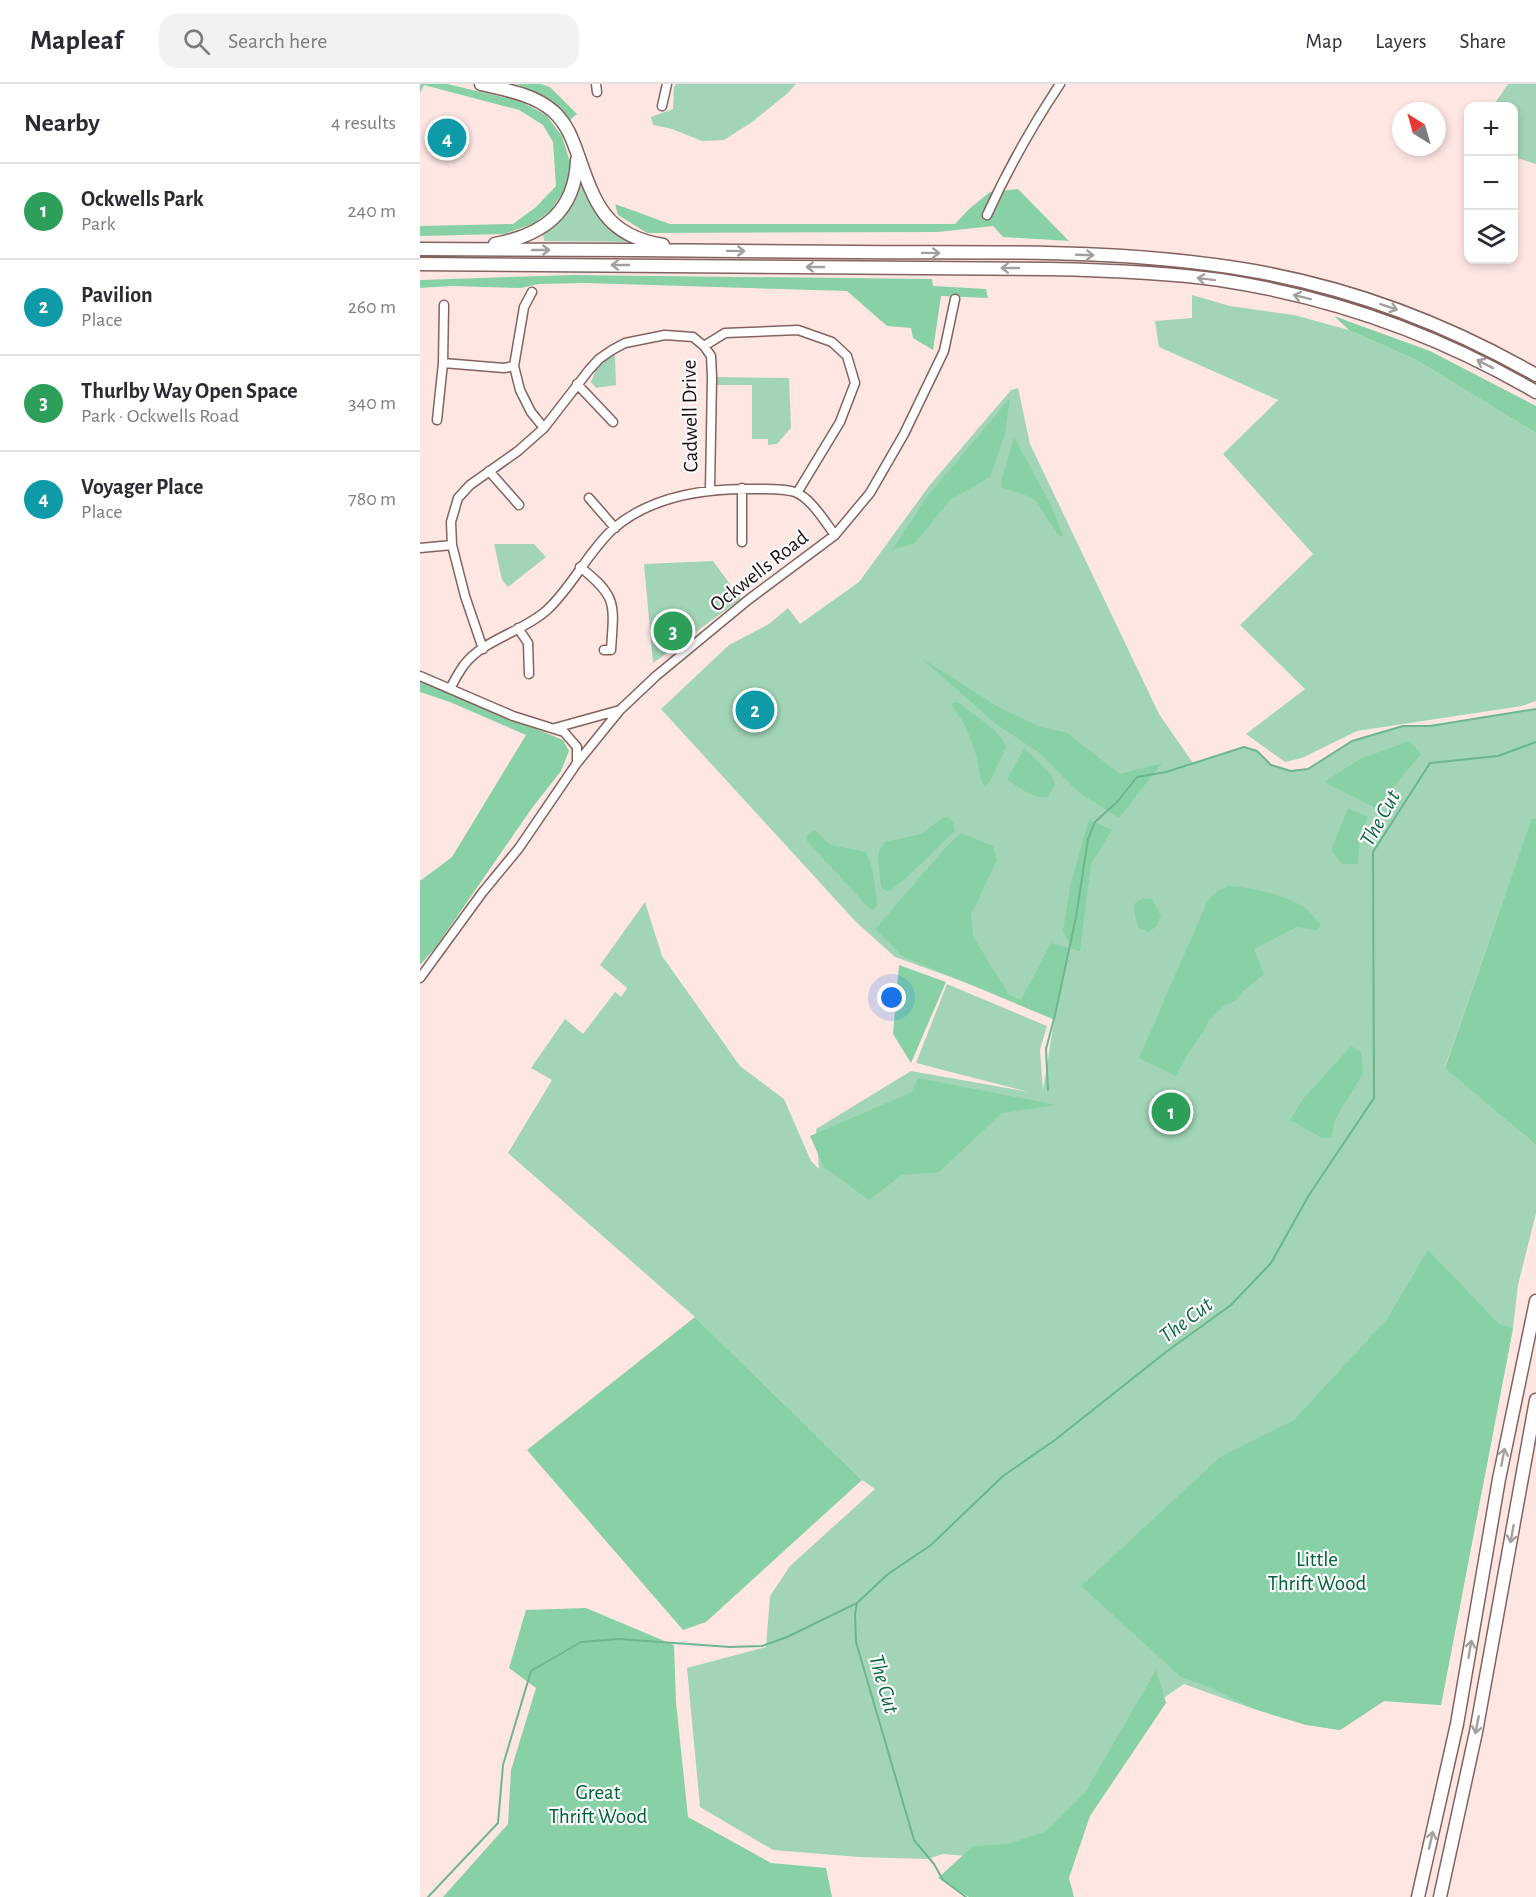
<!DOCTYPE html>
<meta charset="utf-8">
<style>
body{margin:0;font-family:"Alegreya Sans",sans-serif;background:#f2f2f3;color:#2b2b33}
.controls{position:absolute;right:18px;top:18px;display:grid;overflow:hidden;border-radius:12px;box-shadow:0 3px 9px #0003}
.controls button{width:54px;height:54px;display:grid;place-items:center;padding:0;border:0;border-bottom:2px solid #e1e1e2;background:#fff;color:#2b2b33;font:30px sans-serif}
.compass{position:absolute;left:972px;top:18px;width:54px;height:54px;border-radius:50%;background:#fff;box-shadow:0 3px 9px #0003;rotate:323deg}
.you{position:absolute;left:472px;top:914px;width:21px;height:21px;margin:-15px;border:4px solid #fff;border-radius:50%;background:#1a73e8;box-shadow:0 0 0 9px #1a73e833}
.badge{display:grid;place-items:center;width:39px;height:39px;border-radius:50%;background:#db2777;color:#fff;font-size:20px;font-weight:700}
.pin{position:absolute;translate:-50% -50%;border:3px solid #fff;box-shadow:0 2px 6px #0006}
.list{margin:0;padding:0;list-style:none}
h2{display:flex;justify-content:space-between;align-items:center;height:78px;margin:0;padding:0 24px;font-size:26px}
h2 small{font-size:20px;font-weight:400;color:#7c7c81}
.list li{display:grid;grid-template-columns:39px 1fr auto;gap:18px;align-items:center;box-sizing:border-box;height:96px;padding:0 24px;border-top:2px solid #e1e1e2}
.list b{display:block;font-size:22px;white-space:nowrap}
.list p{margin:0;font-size:20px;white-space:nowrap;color:#7c7c81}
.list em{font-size:20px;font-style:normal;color:#7c7c81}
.icon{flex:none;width:33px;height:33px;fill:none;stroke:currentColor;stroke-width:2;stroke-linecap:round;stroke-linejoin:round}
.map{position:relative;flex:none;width:1116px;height:1813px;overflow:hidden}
header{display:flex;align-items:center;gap:36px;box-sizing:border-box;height:84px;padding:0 30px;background:#fff;border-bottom:2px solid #e1e1e2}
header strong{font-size:28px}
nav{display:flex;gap:33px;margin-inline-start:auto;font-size:21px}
.search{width:420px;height:54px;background:#f2f2f3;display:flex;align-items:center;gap:15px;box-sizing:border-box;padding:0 21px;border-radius:18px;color:#7c7c81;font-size:22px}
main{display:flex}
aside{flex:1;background:#fff}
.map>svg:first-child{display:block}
.green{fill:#a2d5b7}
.forest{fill:#88d1a7}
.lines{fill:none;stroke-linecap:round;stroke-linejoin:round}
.stream{stroke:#6eb68e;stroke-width:2}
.minor-casing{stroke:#84625e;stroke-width:11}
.highway-casing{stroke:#84625e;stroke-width:15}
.minor{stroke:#fff;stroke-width:8}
.highway{stroke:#fff;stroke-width:12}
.oneway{stroke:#a49f9f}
.labels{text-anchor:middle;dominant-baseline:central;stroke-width:4.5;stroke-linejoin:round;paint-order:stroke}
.street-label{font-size:21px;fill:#1c0f0e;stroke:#fafafa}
.park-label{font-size:21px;fill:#00603a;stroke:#fafafa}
.water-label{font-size:22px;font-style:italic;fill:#0e6640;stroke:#fafafa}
</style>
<header>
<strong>Mapleaf</strong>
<div class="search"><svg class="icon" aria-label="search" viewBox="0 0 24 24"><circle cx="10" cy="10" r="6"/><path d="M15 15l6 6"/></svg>Search here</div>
<nav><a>Map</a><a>Layers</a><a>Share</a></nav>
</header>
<main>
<aside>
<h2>Nearby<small>4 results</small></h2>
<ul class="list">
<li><span class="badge" style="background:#2e9e5b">1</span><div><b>Ockwells Park</b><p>Park</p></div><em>240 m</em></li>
<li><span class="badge" style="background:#0f9aa8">2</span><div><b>Pavilion</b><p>Place</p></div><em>260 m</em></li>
<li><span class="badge" style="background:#2e9e5b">3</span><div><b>Thurlby Way Open Space</b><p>Park · Ockwells Road</p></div><em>340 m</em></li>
<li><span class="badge" style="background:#0f9aa8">4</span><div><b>Voyager Place</b><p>Place</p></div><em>780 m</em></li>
</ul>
</aside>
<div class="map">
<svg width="1116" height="1813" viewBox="0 0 1116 1813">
<rect width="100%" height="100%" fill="#fee6e3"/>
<path class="green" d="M256 0H376L368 9 332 38 304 56 282 57 252 45 233 41 231 33 253 25 254 3Z
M1088 0H1116V80L1094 73V22H1073Z
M159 92 215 158 124 157 123 149Z
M772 211 810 222 874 231 929 246 996 276 1116 349V617L1102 622 937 647 882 674 865 678 826 650 885 605 820 541 893 470 803 370 858 316 739 263 735 237 772 234Z
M195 270 196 301 176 304 171 298 177 283Z
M297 293 369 294 371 344 357 360 348 361V355H332V301H297Z
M598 304 610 360 739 630 773 679 824 663 837 667 852 681 871 687 888 685 932 657 983 642H1010L1116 625V734L1111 737 1025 983 1116 1061V1129L1098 1201 1093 1244 1021 1621 964 1617 920 1646C866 1638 815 1619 764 1600L735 1620 644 1756 592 1776 523 1770 508 1775 438 1773 353 1766 280 1723 267 1584 346 1563 350 1512 370 1482 455 1405 442 1396 275 1233 88 1069 132 996 111 984 145 935 163 950 195 908 201 913 207 904 180 881 225 818 242 872 320 982 364 1015 391 1077 399 1085 396 1045 491 987 609 1008 496 979 527 900 627 942 620 966 623 1006 635 931 475 873 436 838 241 625 309 561 349 540 368 524 380 540 439 498 509 402 591 306Z
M74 460H114L126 473 88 503 82 496Z
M293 477 321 515 233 579 224 480Z"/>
<path class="forest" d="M0 0H27L100 17 126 31 142 52 150 78 146 104 131 126 113 140 84 150 0 152V142L93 140 116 123 136 102 133 58 123 41 99 26 4 1 0 9Z
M97 0H121L130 3 157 30 150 36C135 18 117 10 97 0Z
M598 105 649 157 583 153 573 142 518 148 227 149 198 131 195 120 250 140H535L549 125 570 108Z
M153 191 512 195 513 202 566 205 568 214 521 212 513 266 493 254 491 244 467 242 427 207 167 199 119 200 101 204 31 202 0 204V196Z
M914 232 1010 267 1116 322V349L996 276 929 246Z
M590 314 585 350 570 393 530 416 495 459 472 466 507 413Z
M594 353 631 421 643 452 638 451 616 417 603 410 582 404 581 398Z
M501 574 580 624 618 642 647 649 700 690 742 679 699 734 658 708 618 668 576 640Z
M0 596 143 656 149 667 141 687 112 724 16 863 0 881V797L32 773 106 651 30 618 0 608Z
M535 618 540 619C554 633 579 643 586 663L571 696 565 703C559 696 559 681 556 671 553 661 549 650 544 640 541 633 534 628 532 620Z
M989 657 1001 670 956 724 904 698 940 675Z
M604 664 632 692 635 700 628 713C614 716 599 703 587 696Z
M928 724 948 733 940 751 938 780H922L911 766Z
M528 733 533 738 535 747 484 796 468 808 461 803 458 774 459 766 465 758 501 750 522 734Z
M1116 734V1061L1025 984 1111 736Z
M669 735 692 746 671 780 660 867 652 865 643 847 650 803Z
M394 746 411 761 446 768C453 781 456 806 457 821L454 825H450L387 757 386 752Z
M541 749 573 762 577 776 551 831 553 852 589 911 601 916 631 859 648 864 635 936 482 872 455 845 527 762Z
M809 802C834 804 862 810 884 823 890 827 895 835 901 841L897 846 877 843 834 865 844 890 822 908 816 916 803 922 789 936 784 947 770 966 756 992 719 974 787 818 797 807Z
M722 814 732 815 741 832 737 842 728 848 719 844 715 833 714 820Z
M479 881 526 898 491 979 473 950Z
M931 962 941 968 943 989 915 1036 911 1054H902L870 1036 883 1015Z
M498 994 637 1021 582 1029 519 1088 482 1091 449 1116 404 1083 390 1052 492 1008Z
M1008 1166 1079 1240 1093 1244 1021 1621 964 1617 920 1646 886 1641 834 1625 789 1603 761 1593 661 1502 800 1373 874 1336 967 1235Z
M275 1233 442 1396 286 1538 263 1546 107 1366Z
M166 1524 254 1561 256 1618 268 1733 351 1779 406 1784 412 1813H23L88 1740 91 1686 116 1604 89 1584 106 1526Z
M736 1586 746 1619 670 1732 649 1794 654 1813H549L518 1794 553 1762 587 1760 625 1748 666 1707Z"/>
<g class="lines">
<path class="stream" d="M628 1006 626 965 635 931 656 833 668 755 675 738 698 717 717 693 746 688 824 663 837 667 851 681 871 687 888 685 932 657 983 642H1010L1116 625
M8 1813 78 1739 83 1681 111 1587 161 1558 199 1555 310 1563 342 1562 367 1553 437 1519
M546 1813 523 1796 514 1780 494 1756 436 1558 435 1530 437 1519 468 1490 511 1461 583 1392 635 1356 746 1268 811 1221 851 1179 889 1111 954 1014 953 768 1010 679 1078 672 1116 658"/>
<g class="minor-casing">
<path id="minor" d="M176 0 177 8
M242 22 247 0
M567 131C588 85 612 42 640 0
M112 208 104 223 94 282 100 306 111 328 124 344
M284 262 305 249 378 246 412 258 427 272 435 299 420 338 377 409
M23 279 84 284 94 282
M157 300 193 338
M17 336 23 279 24 221
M69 387 99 421
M169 414 195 444
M322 458V404
M0 464 32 461
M160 483C198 513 194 520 191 566H184
M98 544 108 559 109 590
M63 565 45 512 32 461 31 438 38 414 50 401 98 367 124 344 169 286 179 275 192 266 205 259 245 251 273 253 284 262 291 272 292 293 290 406
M0 592 93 632 144 648 157 663V679
M30 605C34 597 39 588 44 581 64 555 103 548 127 526 153 502 167 469 193 445 232 411 285 404 334 405 348 405 362 404 375 408 391 414 405 438 415 451
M135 644 200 626
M0 894 62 809 99 764 157 679 200 626 236 592 328 516 415 451 450 409 484 350 524 267 535 215"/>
</g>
<g class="highway-casing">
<path id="highway" d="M61 0C86 6 113 10 133 27 147 40 152 54 158 71 175 120 186 152 243 161
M75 160C123 151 155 128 157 76
M0 165C145 165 289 167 434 168 565 169 698 164 828 186 929 203 1027 240 1116 291
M0 180 628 185C685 186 743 188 800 196 912 213 1019 251 1116 308
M998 1813 1037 1640 1079 1395 1116 1217
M1020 1813 1056 1648 1116 1316"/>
</g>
<use href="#minor" class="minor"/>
<use href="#highway" class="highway"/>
</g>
<defs><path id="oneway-shaft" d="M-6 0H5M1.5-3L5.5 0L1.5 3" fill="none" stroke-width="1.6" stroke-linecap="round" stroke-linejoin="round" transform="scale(1.5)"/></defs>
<g class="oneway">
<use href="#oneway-shaft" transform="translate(121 166)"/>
<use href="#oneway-shaft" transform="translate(316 167) rotate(1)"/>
<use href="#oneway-shaft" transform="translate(511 169) rotate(1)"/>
<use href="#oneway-shaft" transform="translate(665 171) rotate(2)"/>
<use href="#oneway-shaft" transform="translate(200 181) rotate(-180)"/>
<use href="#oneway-shaft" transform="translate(395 183) rotate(-180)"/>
<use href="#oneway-shaft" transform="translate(590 184) rotate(-180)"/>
<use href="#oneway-shaft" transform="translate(786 195) rotate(-173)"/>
<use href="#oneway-shaft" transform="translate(882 213) rotate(-166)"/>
<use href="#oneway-shaft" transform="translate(969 223) rotate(19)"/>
<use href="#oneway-shaft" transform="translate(1065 280) rotate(-153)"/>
<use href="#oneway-shaft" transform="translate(1083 1373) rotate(-79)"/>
<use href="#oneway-shaft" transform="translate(1092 1450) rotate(100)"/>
<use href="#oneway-shaft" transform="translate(1050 1565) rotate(-80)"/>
<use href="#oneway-shaft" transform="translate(1057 1641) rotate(101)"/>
<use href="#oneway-shaft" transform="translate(1011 1756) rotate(-77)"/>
</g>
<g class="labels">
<g class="street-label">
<text transform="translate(270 332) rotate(-91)">Cadwell Drive</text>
<text transform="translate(339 487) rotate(-38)">Ockwells Road</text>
</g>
<g class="park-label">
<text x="897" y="1475">Little<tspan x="897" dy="24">Thrift Wood</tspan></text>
<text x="178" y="1708">Great<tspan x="178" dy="24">Thrift Wood</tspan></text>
</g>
<g class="water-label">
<text transform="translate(960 734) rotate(-61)">The Cut</text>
<text transform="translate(766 1236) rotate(-37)">The Cut</text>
<text transform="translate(464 1600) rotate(74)">The Cut</text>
</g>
</g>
</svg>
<div class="controls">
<button>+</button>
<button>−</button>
<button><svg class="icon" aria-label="layers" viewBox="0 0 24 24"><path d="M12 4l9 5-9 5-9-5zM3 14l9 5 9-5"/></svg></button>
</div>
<svg class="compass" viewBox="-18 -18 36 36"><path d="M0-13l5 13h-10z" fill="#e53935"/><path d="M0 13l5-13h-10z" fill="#7c7c81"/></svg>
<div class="you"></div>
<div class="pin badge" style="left:751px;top:1028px;background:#2e9e5b">1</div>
<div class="pin badge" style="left:335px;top:626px;background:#0f9aa8">2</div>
<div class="pin badge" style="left:253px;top:547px;background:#2e9e5b">3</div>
<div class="pin badge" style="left:27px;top:54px;background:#0f9aa8">4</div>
</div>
</main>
